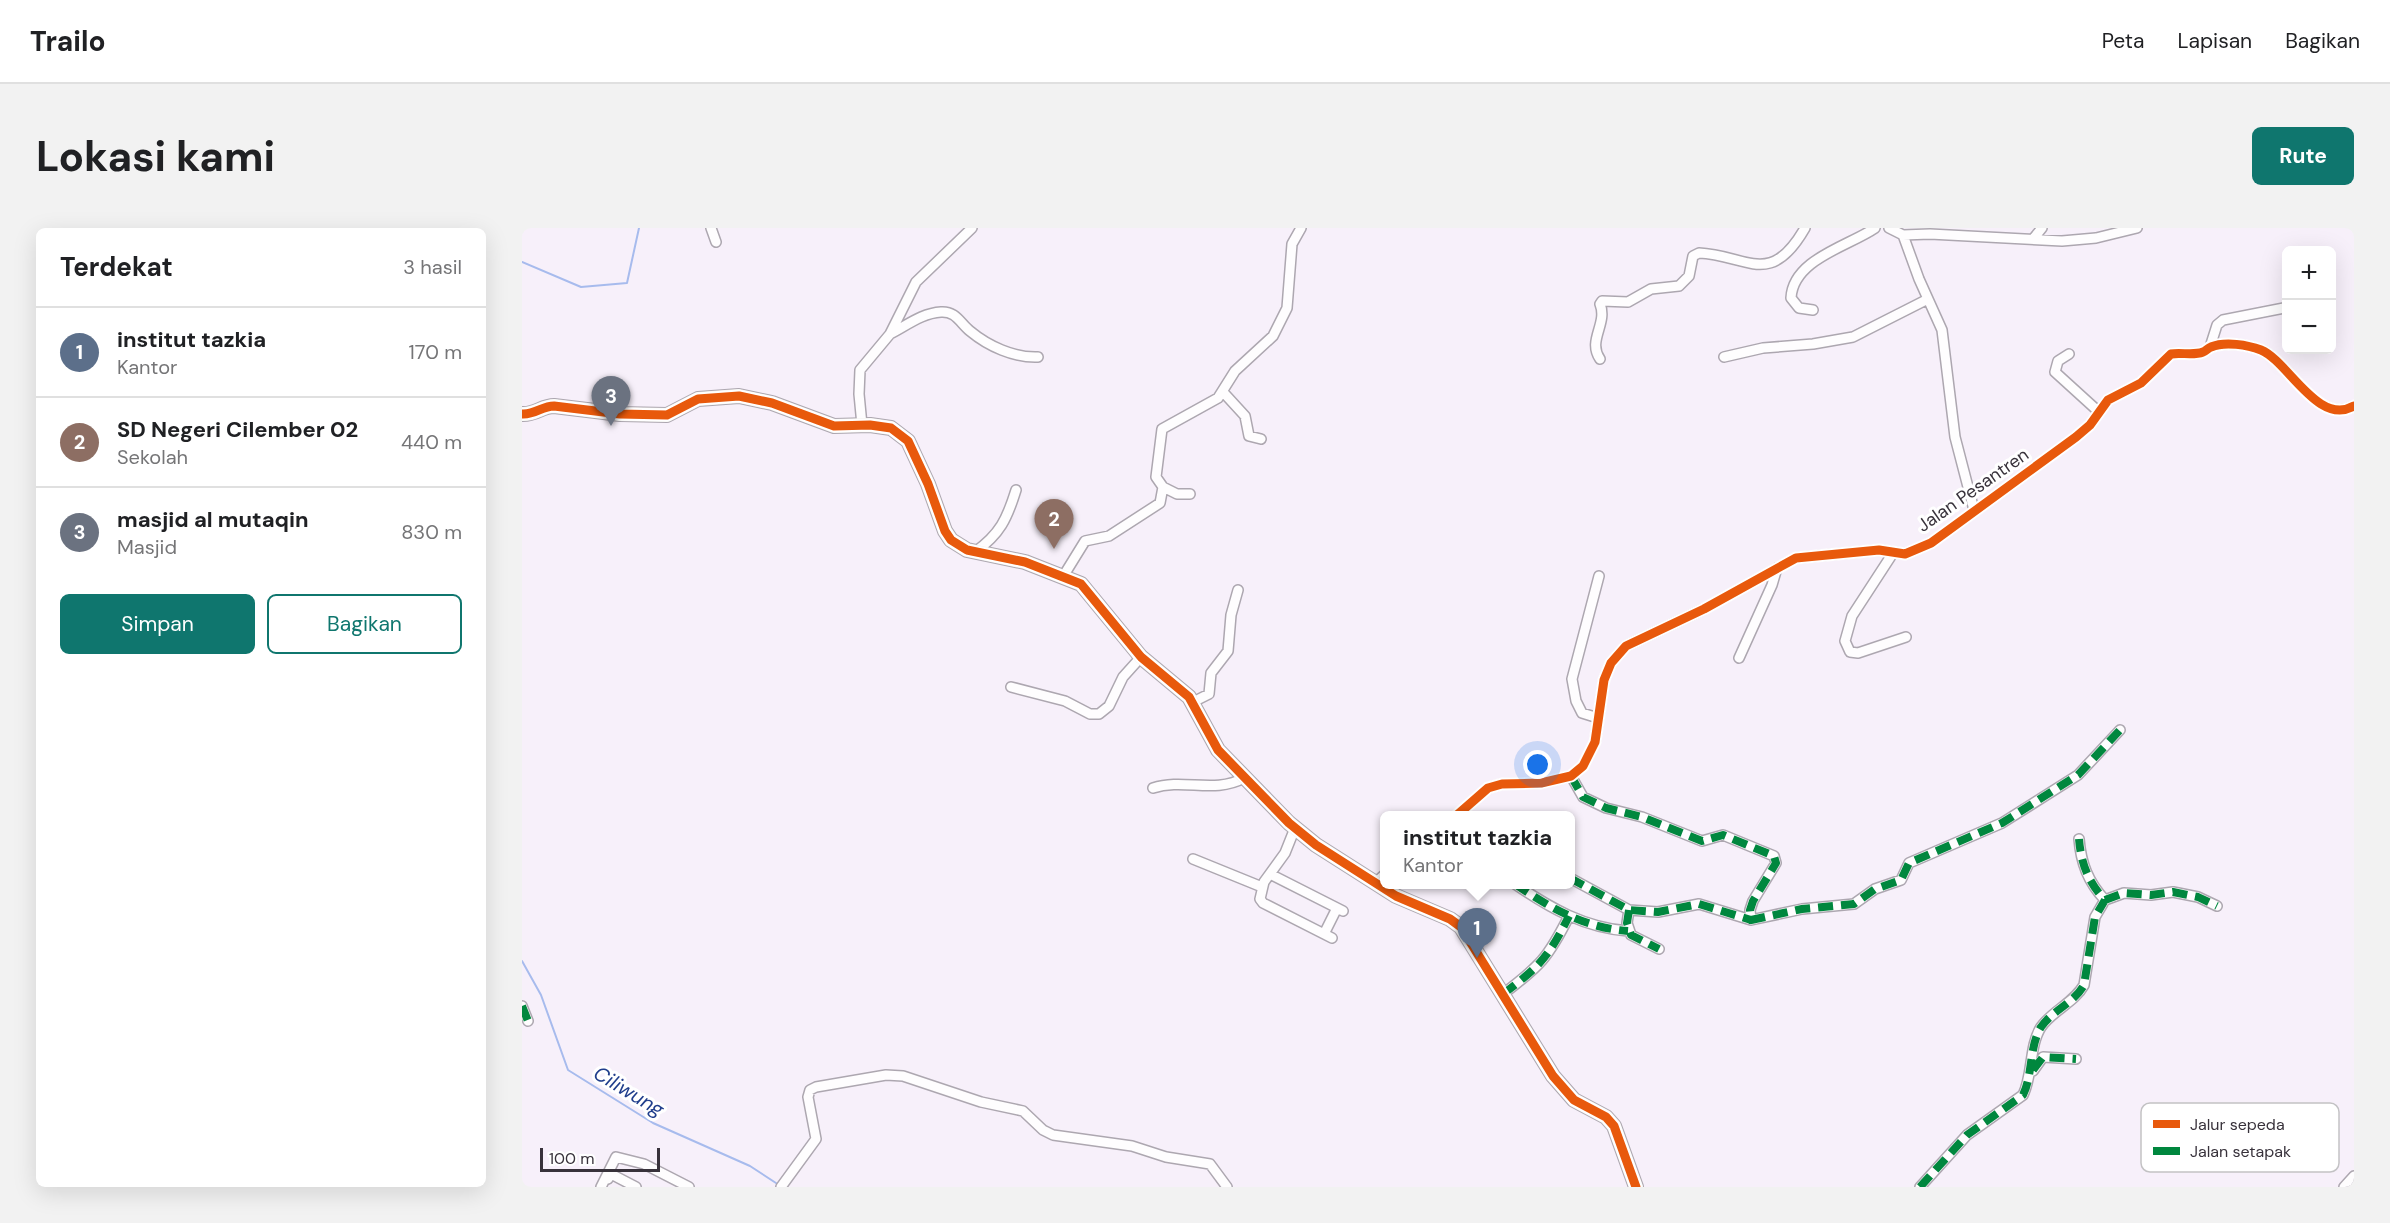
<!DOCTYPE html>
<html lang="id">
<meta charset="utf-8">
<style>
body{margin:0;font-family:"DM Sans",sans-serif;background:#f2f2f2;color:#202124}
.controls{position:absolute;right:18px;top:18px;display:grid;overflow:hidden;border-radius:9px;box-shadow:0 6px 24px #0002}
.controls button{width:54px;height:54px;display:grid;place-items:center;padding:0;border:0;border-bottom:2px solid #e0e0e0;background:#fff;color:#202124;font:30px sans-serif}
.scale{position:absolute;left:18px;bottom:15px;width:120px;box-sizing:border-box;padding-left:6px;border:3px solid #38323b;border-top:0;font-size:16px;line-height:21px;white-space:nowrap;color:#38323b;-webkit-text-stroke:4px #fff;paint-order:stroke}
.you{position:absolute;left:1016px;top:537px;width:21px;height:21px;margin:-15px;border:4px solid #fff;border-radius:50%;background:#1a73e8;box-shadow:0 0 0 9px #1a73e833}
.badge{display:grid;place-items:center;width:39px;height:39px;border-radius:50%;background:#0f766e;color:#fff;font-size:20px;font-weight:700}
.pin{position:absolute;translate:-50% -50px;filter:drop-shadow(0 2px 3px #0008)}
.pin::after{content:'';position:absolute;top:32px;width:21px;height:18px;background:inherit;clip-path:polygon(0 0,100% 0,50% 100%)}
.popup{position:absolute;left:858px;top:583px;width:195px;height:78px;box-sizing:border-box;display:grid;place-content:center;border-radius:9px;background:#fff;filter:drop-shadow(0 2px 4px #0005);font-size:20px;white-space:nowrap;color:#757577}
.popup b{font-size:22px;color:#202124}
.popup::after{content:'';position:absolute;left:50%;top:100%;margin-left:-12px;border:12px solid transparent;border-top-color:#fff}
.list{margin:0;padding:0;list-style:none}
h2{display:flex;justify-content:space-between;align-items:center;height:78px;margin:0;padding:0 24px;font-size:26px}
h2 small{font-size:20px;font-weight:400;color:#757577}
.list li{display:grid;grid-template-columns:39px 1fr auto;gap:18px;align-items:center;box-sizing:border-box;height:90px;padding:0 24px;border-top:2px solid #e0e0e0}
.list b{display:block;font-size:22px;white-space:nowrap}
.list p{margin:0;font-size:20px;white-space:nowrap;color:#757577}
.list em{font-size:20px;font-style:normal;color:#757577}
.actions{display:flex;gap:12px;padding:18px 24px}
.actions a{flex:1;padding:14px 0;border:2px solid #0f766e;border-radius:9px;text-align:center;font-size:21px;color:#0f766e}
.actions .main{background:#0f766e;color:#fff}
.map{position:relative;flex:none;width:1832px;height:959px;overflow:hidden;border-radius:9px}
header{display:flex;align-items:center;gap:36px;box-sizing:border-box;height:84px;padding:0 30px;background:#fff;border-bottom:2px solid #e0e0e0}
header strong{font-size:28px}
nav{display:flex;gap:33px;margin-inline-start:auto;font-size:21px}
.intro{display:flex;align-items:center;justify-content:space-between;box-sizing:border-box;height:144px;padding:0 36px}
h1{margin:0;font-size:42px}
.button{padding:15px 27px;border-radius:9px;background:#0f766e;color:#fff;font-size:21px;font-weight:700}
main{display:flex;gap:36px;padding:0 36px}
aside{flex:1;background:#fff;border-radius:9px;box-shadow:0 6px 24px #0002}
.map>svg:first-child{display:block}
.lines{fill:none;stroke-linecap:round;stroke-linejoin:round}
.stream{stroke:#a7bbed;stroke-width:2}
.street-casing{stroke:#ada7b0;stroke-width:12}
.secondary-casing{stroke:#ada7b0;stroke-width:16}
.street{stroke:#fefdfe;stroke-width:9}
.secondary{stroke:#f4f4f0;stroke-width:14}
.quiet{stroke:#00873e;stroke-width:8;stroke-dasharray:15 8;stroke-linecap:butt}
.cycleway-casing{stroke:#fff;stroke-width:13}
.cycleway{stroke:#e8590c;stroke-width:9}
.labels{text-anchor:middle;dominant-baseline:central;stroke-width:6;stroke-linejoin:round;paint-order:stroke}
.street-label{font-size:18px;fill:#38323b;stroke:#fff}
.water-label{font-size:20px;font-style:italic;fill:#203e8c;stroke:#fff}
.key{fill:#fff;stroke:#c3c2c4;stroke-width:1.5}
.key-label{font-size:16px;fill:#38323b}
</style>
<header>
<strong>Trailo</strong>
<nav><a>Peta</a><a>Lapisan</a><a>Bagikan</a></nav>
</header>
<div class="intro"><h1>Lokasi kami</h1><a class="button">Rute</a></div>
<main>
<aside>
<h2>Terdekat<small>3 hasil</small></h2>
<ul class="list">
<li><span class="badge" style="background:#5c6f8a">1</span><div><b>institut tazkia</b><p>Kantor</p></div><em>170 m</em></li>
<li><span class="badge" style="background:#8d6e63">2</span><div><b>SD Negeri Cilember 02</b><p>Sekolah</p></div><em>440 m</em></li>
<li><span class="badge" style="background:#6b7280">3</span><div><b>masjid al mutaqin</b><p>Masjid</p></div><em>830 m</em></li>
</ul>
<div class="actions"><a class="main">Simpan</a><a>Bagikan</a></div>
</aside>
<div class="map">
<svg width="1832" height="959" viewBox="0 0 1832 959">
<rect width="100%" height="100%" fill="#f7f0fa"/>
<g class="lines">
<path class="stream" d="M0 34 59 59 105 55 117 0
M0 733 19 767 46 842 131 895 228 938 257 957"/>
<g class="street-casing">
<path id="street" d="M189 0 194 14
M1367 0 1381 7 1408 6 1540 13 1574 10 1615 0
M1381 7 1397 51 1420 102 1433 209 1452 282
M1511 11 1520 0
M1291 82 1277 80 1269 70C1271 31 1327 18 1353 0
M368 106C384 98 400 85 419 84 434 83 438 95 448 103 466 118 492 130 516 129
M1688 119 1695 97 1701 92 1762 80
M1547 126 1536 133 1533 144 1577 184
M1202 129 1241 120 1291 116 1331 109 1406 71
M1078 131C1065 112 1086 96 1078 76L1080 73 1106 74 1129 61 1157 58 1167 48 1171 28 1177 25C1225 27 1248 61 1283 0
M701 164 723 188 727 208 739 211
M340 197 337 166 338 142 368 106 394 54 450 0
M641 259 655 266H668
M453 324C478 306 485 291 494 262
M1371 325 1330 388 1323 413 1328 424 1336 425 1384 409
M542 347 563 313 587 308 638 275 641 259 634 249 640 201 696 170 713 143 751 108 765 80 770 16 779 0
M1217 430 1250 357 1255 340
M489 459 543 473 568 486H577L587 478 601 449 619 429
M671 474 687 466 689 445 706 423 709 387 716 362
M1076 490 1060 485 1054 473 1050 451 1077 348
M1049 548 1061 569 1084 580 1120 589 1180 613 1201 607 1252 628 1254 635 1231 673 1228 682 1229 692 1280 681 1332 676 1353 661 1379 652 1387 635 1480 595 1556 547 1598 502
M631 560C662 550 692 566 722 550
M934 588 966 560 980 556 1019 555 1049 548 1061 538 1073 514 1082 452 1089 435 1104 418 1182 381 1274 330 1357 322 1383 326 1409 315 1554 209 1568 197 1586 172 1619 155 1649 126C1659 124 1671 128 1681 124 1684 123 1686 120 1689 119 1703 113 1726 117 1739 122 1766 133 1796 199 1832 178
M773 600 763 625 742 654 738 671 741 675 810 710
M671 631 740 659
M748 646 821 683
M1048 650 1107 682 1136 684 1177 676 1229 692
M853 655 862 647
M993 656C1028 680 1063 700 1106 703
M1583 672 1602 665 1629 667 1651 664 1676 669 1695 678
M1107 682 1105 695 1109 707 1137 721
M802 706 815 680
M981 766C1018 738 1026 730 1047 688
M0 778 6 793
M1511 843 1521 829 1554 831
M86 951 89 946 114 959
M79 959 94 929 122 936 167 959
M259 959 294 911 286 869 288 862 294 859 364 847 381 848 459 874 501 883 521 902 531 907 610 918 644 929 688 936 705 959
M1398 959 1445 907 1501 867C1511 847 1507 818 1519 799 1531 782 1552 775 1562 757L1573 689 1583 672C1566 654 1559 635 1557 611
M1822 959 1832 948"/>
</g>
<g class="secondary-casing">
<path id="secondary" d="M0 186C13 187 20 178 32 178L98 186 145 187 176 171 217 168 250 175 312 198 348 197 369 200 386 213 406 256 423 303 429 312 445 322 503 334 559 356 619 429 667 469 696 522 767 595 794 617 874 668 928 691 939 699 1031 848 1052 872 1084 889 1092 898 1114 959"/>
</g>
<use href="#street" class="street"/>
<use href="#secondary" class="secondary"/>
<path class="quiet" d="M1049 548 1061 569 1084 580 1120 589 1180 613 1201 607 1252 628 1254 635 1231 673 1228 682 1229 692 1280 681 1332 676 1353 661 1379 652 1387 635 1480 595 1556 547 1598 502
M1048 650 1107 682 1136 684 1177 676 1229 692
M993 656C1028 680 1063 700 1106 703
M1583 672 1602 665 1629 667 1651 664 1676 669 1695 678
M1107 682 1105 695 1109 707 1137 721
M981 766C1018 738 1026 730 1047 688
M0 778 6 793
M1511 842 1521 829 1554 831
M1398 959 1445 907 1501 867C1511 847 1507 818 1519 799 1531 782 1552 775 1562 757L1573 689 1583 672C1566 654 1559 635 1557 611"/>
<g class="cycleway-casing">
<path id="cycleway" d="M0 186C13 187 20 178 32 178L98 186 145 187 176 171 217 168 250 175 312 198 348 197 369 200 386 213 406 256 423 303 429 312 445 322 503 334 559 356 619 429 667 469 696 522 767 595 794 617 874 668 928 691 939 699 1031 848 1052 872 1084 889 1092 898 1114 959
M934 588 966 560 980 556 1019 555 1049 548 1061 538 1073 514 1082 452 1089 435 1104 418 1182 381 1274 330 1357 322 1383 326 1409 315 1554 209 1568 197 1586 172 1619 155 1649 126C1659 124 1671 128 1681 124 1684 123 1686 120 1689 119 1703 113 1726 117 1739 122 1766 133 1796 199 1832 178"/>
</g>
<use href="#cycleway" class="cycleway"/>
</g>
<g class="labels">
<g class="street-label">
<text transform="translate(1451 262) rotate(-35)">Jalan Pesantren</text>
</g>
<g class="water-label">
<text transform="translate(107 863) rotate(31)">Ciliwung</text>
</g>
</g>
<rect x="1619" y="875" width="198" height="69" rx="9" class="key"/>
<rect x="1631" y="892" width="27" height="8" fill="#e8590c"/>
<rect x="1631" y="919" width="27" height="8" fill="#00873e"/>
<g class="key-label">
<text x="1668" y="902">Jalur sepeda</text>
<text x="1668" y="929">Jalan setapak</text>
</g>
</svg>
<div class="controls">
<button>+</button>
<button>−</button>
</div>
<div class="scale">100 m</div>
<div class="you"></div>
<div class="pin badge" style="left:955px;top:730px;background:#5c6f8a">1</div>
<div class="popup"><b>institut tazkia</b>Kantor</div>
<div class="pin badge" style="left:532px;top:321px;background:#8d6e63">2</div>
<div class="pin badge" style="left:89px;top:198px;background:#6b7280">3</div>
</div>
</main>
